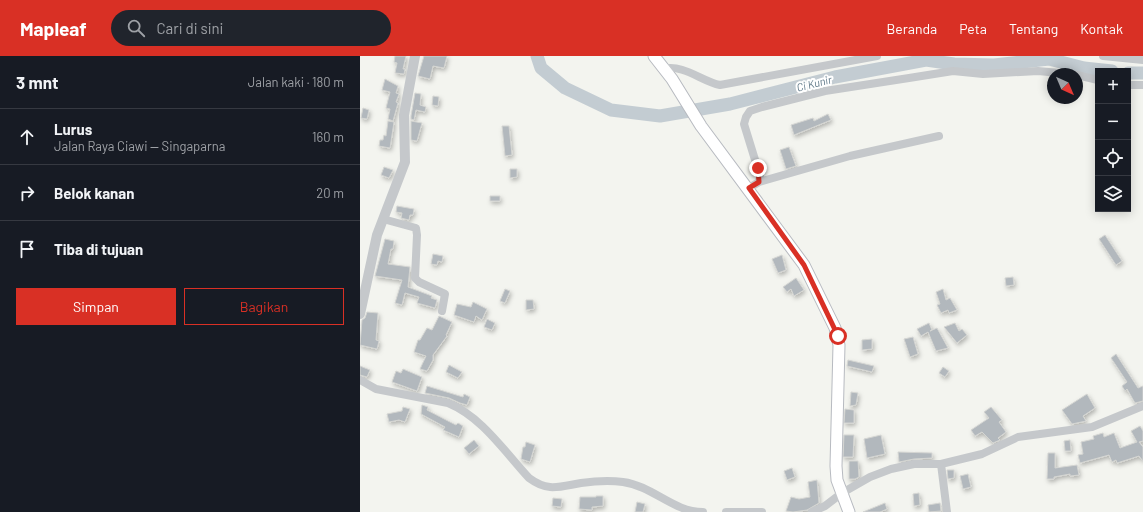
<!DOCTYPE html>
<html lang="id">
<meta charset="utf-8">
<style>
body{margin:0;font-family:Barlow,sans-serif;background:#20242c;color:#f1f3f6}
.controls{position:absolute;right:12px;top:12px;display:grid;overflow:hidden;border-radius:0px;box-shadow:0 2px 10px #0003}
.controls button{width:36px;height:36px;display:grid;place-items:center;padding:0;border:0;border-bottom:1px solid #363941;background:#171b24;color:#f1f3f6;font:20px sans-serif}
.compass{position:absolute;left:687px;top:12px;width:36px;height:36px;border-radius:50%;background:#171b24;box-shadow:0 2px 10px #0003;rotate:136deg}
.stop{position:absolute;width:12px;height:12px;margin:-9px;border:3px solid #d93025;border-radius:50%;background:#fff}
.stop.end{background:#d93025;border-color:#fff;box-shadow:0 1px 4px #0008}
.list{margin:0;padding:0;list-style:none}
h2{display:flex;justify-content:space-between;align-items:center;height:52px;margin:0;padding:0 16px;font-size:17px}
h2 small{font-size:13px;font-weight:400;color:#9ea1a6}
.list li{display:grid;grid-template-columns:26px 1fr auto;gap:12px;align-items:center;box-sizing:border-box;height:56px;padding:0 16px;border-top:1px solid #363941}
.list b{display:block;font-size:15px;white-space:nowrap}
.list p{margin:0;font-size:13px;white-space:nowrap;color:#9ea1a6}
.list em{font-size:13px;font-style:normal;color:#9ea1a6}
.actions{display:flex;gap:8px;padding:12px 16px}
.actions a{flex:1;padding:9px 0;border:1px solid #d93025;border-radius:0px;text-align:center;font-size:14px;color:#d93025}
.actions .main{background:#d93025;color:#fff}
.icon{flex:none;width:22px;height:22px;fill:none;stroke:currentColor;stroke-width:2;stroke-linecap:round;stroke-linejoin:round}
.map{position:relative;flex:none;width:783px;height:456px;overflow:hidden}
header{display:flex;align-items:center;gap:24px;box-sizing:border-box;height:56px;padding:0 20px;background:#d93025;color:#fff}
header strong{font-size:19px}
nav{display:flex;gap:22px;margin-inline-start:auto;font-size:14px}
.search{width:280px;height:36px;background:#20242c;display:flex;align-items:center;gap:10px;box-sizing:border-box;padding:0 14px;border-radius:22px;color:#9ea1a6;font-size:15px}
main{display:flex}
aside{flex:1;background:#171b24}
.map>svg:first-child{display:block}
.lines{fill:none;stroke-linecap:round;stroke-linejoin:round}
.river{stroke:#c3ccd2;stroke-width:13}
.building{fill:#b2b8bd;stroke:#d4d5d2;filter:url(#shadow)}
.secondary-casing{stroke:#b7bac0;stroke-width:13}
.minor{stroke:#c5c8cb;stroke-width:8}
.tertiary{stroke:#c5c8cb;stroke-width:10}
.secondary{stroke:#fff;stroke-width:11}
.route{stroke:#d93025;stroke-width:5}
.labels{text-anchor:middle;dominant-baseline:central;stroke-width:4;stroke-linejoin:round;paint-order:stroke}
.water-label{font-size:11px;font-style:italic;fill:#607988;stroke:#fff}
</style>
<header>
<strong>Mapleaf</strong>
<div class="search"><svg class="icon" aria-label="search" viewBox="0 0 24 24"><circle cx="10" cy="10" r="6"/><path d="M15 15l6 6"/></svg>Cari di sini</div>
<nav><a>Beranda</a><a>Peta</a><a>Tentang</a><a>Kontak</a></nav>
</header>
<main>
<aside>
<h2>3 mnt<small>Jalan kaki · 180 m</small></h2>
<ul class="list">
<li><svg class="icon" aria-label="ahead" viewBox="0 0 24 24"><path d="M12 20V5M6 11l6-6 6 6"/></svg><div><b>Lurus</b><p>Jalan Raya Ciawi — Singaparna</p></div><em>160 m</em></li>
<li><svg class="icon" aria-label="right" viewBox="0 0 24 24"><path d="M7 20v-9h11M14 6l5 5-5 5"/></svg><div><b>Belok kanan</b></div><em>20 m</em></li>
<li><svg class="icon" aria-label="arrive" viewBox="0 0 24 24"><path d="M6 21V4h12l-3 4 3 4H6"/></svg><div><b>Tiba di tujuan</b></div></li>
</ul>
<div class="actions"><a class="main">Simpan</a><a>Bagikan</a></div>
</aside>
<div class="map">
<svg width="783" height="456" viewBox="0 0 783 456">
<defs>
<filter id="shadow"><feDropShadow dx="1.5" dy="2.5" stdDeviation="2" flood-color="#0004"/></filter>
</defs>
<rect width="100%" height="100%" fill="#f3f4ef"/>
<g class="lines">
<path class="river" d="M177 0 181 12 205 32 251 54 300 60 370 48 475 21 566 4 594 8 634 9 689 3 724 12 752 15
M768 17H783"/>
</g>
<path class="building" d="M35 0H46L43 13H45L44 18 35 17 37 7 34 6Z
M64 0H87L84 12 73 10 70 23 58 20Z
M25 23 38 30 36 37 39 38 36 46 38 47 33 65 28 63 30 53 26 52 30 36 22 34Z
M55 37 61 38 60 49 66 51 65 56 56 54 54 64 51 63V60Z
M73 40 79 41 78 50 72 49Z
M3 52 9 54 7 63 1 62Z
M468 58 471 64 434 79 431 69 453 62 454 65Z
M28 65 34 66 30 92 19 90 20 84H23L24 79 26 80Z
M51 65 62 67 57 85 51 84Z
M142 70H149L152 99 145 100Z
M429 91 436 110 426 113 420 94Z
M24 111 33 114 29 122 21 119Z
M150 113H157V121L150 122Z
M130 140H140V145H130Z
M37 150 54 153 53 159H50L49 164 41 162 42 157 36 156Z
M745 179 762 205 756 209 739 183Z
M25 183 34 185 33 193H31L28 208 50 211 48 231 72 240 71 242 77 244 75 252 57 247 59 241 45 237 42 249 35 247 42 224 15 220Z
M73 198 83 200 82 206 78 205 77 209 71 208Z
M422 199 426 214 418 217 412 203Z
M653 221 654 229 646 230 645 222Z
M436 222 444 234 434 240 431 233 427 236 423 231Z
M145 233 150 235 145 247 140 245Z
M583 233 586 244 590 242 597 254 589 257 588 254 581 257 577 249 580 248 576 236Z
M166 244H173L174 253 166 254Z
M113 246 127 253 122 264 116 260 114 266 94 259 97 248 111 251Z
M7 256 18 257 16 284 19 285 17 293 0 289 2 264 5 262Z
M79 260 92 266 86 279 87 280 73 299V304L67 315 60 313 66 300 54 296 58 284H60L67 272 72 274Z
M127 263 135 267 132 274 124 271Z
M569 267 572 274 570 275 577 272 588 292 576 295 568 276 561 280 557 273Z
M595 267 599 275 602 273 607 279 597 287 584 271Z
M553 281 558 298 550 301 544 283Z
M512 283V293L502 294V284Z
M756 298 778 332 783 330V345L775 347 767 333 765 335 762 330 767 326 751 302Z
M488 304 514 310 512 316 487 310Z
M89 309 102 316 98 322 86 316Z
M0 310 10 314 7 321 0 319Z
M583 311 589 315 585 321 579 317Z
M43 313 62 321 57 335 32 326 36 315 41 317Z
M67 330 103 341 104 338 110 341 107 349 100 347 89 342 65 337Z
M491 336 498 337 496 349 490 350Z
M727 338 735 352 723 360 726 365 712 368 702 354Z
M62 349 68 351 67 354 88 365 96 369 98 367 103 370 99 381 83 374 85 371 61 358Z
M43 351 50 353 45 366 39 364 29 366 27 358 42 355Z
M631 351 642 364 639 366 646 376 638 382 640 384 633 387 622 376 615 380 611 374 629 362 624 356Z
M485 353 494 354V367H484Z
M780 370 783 375V385L779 386 783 391V405L779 400 757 407 756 404 752 406 749 399 720 407 718 399 723 398 721 386 734 383 733 380 743 377 744 381 754 377 760 392 777 386 771 375Z
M484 379H494L493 401H483Z
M521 379 525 398 507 402 504 383Z
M114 384 119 390 109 398 104 392Z
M710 384 711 395H705L704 385Z
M166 386 175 389 170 406 161 403 163 391H165Z
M538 396 572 397V402L554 403 539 406Z
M688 397H695V412L717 409 719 419 710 420V418L694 421V423H687Z
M489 405H498L499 421 495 423H489Z
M432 412 435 421 427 424 424 415Z
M587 414H594V422L588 423Z
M608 418 611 431 603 433 600 420Z
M457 424 459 447 447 454 433 456 426 455 431 441 439 443 450 441 448 426Z
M559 437 560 449 554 450 553 438Z
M236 440H243V450L232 451V454L219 453 220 441H236Z
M193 442 202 443 201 451 192 450Z
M277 446 285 448 283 456H275Z
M525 447 527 453 520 456H503Z
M580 447 581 455 569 456 568 449Z"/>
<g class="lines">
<g class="secondary-casing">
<path id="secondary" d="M294 0 312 23 341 70 444 209 475 272 479 289 476 410 477 424 489 456"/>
</g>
<path class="minor" d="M743 0 783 4
M303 13C324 8 341 25 360 29L517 0
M717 19 738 24
M768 29H783
M399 126 490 100 579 80
M389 132 399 126 400 120 384 68 386 61 390 55 402 51 465 35 549 22 593 15 623 18 678 15 710 18
M23 163 56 172 57 179 55 222 59 226 85 238 82 255
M0 324 16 333 88 347C122 361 144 395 169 422 188 436 198 431 221 427 235 425 249 424 263 426 293 430 313 456 343 456
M581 408 587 456
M366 456H402
M452 456 465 450 482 437 510 421 531 413 554 408H581L622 398 658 381 732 371 783 350"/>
<path class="tertiary" d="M0 258 17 179 45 106 44 59 55 0"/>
<use href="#secondary" class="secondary"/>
</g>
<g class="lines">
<path class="route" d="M398 112 399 126 389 132 444 209 478 280"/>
</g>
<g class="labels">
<g class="water-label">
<text transform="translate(454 27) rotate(-14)">Ci Kunir</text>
</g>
</g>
</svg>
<div class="controls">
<button>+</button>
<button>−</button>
<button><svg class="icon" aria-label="locate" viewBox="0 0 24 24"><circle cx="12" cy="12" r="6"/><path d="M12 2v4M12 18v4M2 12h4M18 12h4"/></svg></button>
<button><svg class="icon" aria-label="layers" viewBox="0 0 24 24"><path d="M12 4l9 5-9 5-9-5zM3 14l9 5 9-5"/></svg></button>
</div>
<svg class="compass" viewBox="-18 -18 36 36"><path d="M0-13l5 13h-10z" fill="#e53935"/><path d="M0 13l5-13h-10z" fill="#9ea1a6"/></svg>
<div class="stop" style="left:478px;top:280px"></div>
<div class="stop end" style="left:398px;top:112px"></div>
</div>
</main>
